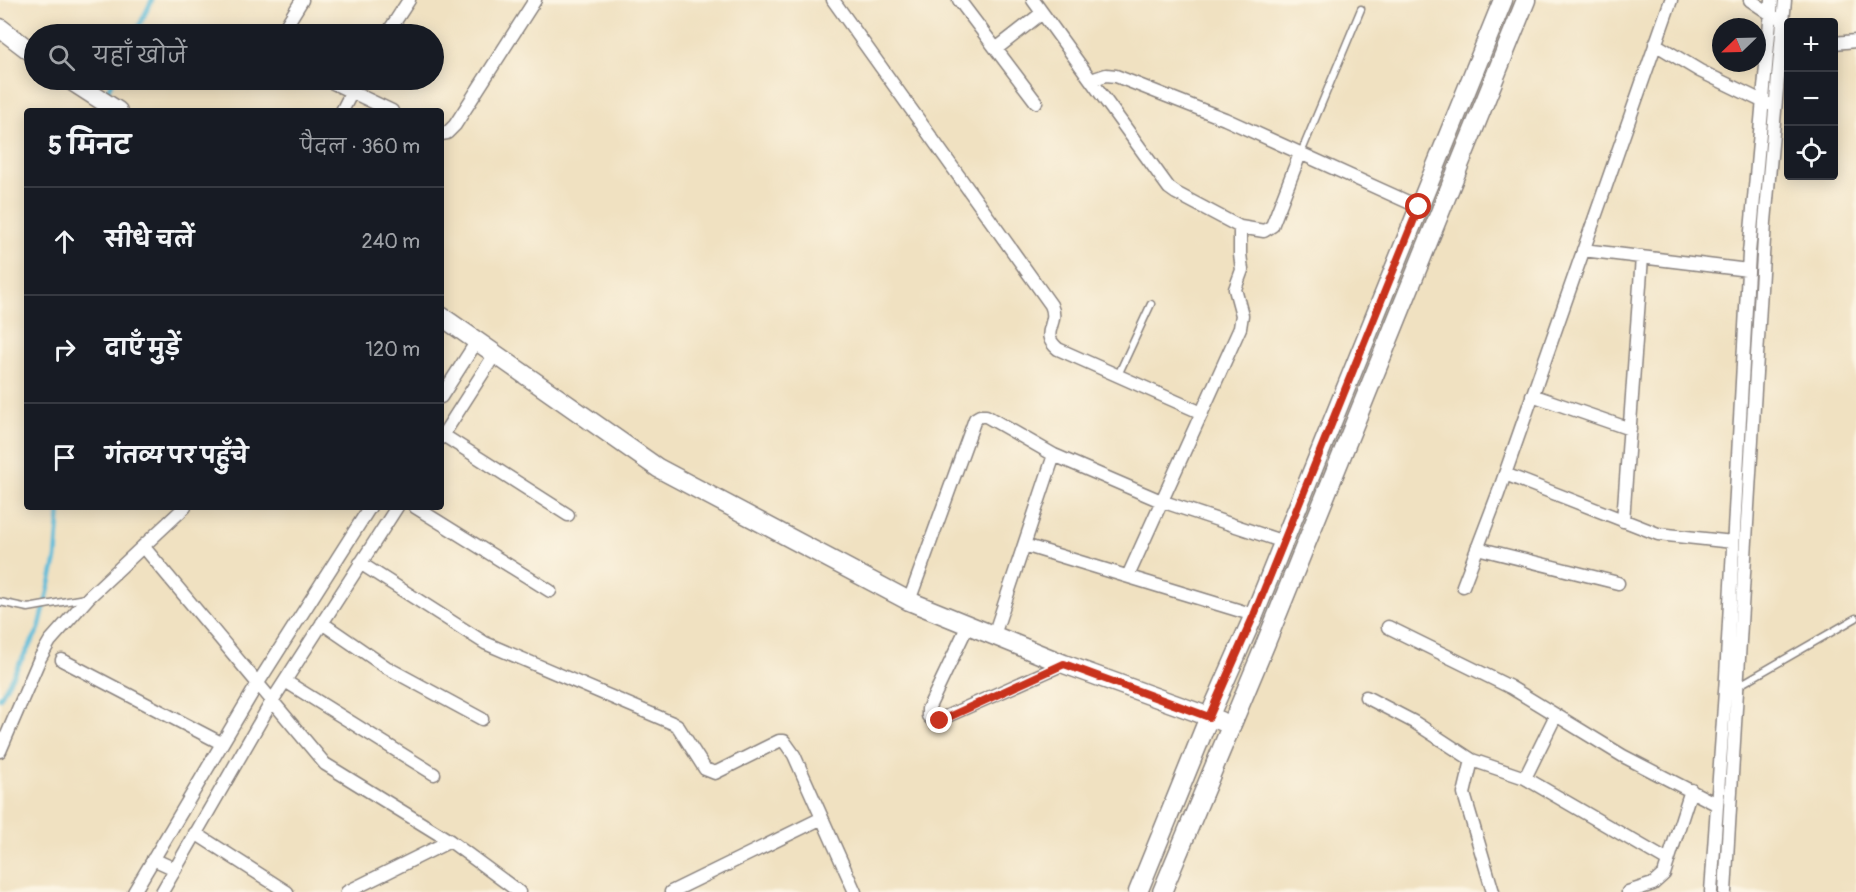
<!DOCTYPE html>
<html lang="hi">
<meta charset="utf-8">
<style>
body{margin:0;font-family:Pangolin,"Playpen Sans Deva",sans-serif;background:#242831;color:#f1f3f6}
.controls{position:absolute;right:18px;top:18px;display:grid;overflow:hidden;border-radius:6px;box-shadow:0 3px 15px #0003}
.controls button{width:54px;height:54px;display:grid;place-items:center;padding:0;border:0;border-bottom:2px solid #363941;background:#171b24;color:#f1f3f6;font:30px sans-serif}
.compass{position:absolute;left:1712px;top:18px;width:54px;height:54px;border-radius:50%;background:#171b24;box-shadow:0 3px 15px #0003;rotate:247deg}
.stop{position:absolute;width:18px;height:18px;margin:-14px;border:4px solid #c8321e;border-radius:50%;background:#fff}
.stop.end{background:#c8321e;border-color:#fff;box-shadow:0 2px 6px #0008}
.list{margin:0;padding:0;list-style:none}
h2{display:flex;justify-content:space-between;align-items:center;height:78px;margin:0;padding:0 24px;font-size:26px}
h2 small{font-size:20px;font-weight:400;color:#9ea1a6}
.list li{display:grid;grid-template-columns:39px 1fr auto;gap:18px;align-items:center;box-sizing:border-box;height:108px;padding:0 24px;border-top:2px solid #363941}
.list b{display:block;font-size:22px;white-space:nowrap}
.list em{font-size:20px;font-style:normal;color:#9ea1a6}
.icon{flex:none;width:33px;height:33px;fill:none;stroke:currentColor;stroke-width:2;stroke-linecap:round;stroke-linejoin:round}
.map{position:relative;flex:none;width:1856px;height:892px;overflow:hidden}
.search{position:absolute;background:#171b24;box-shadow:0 3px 15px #0003;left:24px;top:24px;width:420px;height:66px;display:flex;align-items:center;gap:15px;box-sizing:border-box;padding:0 21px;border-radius:33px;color:#9ea1a6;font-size:22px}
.panel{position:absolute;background:#171b24;box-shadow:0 3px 15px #0003;left:24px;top:108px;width:420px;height:402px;border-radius:6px}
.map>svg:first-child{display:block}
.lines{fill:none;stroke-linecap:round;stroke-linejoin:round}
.stream{stroke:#5bbbd9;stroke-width:4.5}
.service-casing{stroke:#89827e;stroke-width:9}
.minor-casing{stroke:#89827e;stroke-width:15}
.secondary-casing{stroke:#89827e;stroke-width:21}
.service{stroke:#fff;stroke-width:6}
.minor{stroke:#fff;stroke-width:12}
.secondary{stroke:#fff;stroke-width:18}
.route{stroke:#c8321e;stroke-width:8}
</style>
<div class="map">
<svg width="1856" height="892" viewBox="0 0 1856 892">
<rect width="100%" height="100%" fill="#fcf5e5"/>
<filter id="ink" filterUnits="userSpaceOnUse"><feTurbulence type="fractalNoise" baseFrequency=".0167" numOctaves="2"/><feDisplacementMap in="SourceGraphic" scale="12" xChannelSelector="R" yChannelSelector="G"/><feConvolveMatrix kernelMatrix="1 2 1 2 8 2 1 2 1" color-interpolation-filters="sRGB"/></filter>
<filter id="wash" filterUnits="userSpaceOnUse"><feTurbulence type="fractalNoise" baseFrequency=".008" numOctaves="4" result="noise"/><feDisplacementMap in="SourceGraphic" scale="24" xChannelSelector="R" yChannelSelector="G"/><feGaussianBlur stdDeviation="1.35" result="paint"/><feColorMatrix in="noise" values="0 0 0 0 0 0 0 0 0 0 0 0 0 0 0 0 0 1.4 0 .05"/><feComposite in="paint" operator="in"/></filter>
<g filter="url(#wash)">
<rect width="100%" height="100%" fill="#f0e1c1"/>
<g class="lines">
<path class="stream" d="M135 34 152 0
M104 98 113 80
M0 698 39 629 56 559 60 507"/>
</g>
</g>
<g filter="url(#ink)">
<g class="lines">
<g class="service-casing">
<path id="service" d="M1301 153 1361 9
M1118 375 1151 304
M0 602 28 608 85 598
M1738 686 1856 618"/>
</g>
<g class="minor-casing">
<path id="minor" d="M833 0 1051 305C1060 325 1038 332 1058 349L1202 413
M959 0 1036 102
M1033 0 1169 188 1176 193 1240 227 1264 231 1272 226 1300 154
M1750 0 1775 17
M281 34 302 0
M387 34 409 0
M1834 43 1856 41
M1655 44 1700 71 1768 104
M996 49 1042 13
M327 80 392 111
M1091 80 1106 75 1116 76 1225 119 1419 207
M342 111 358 80
M441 134 447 133 455 125 535 0
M1583 250 1748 270
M1532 395 1630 429
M441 397 477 341
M443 435 568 515
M441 438 495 354
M1505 474 1658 534 1733 542
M415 507 550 591
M1623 521 1642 257
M1024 545 1254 615
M143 546 325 764 450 841 519 892
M1477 548 1618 583
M360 563 485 643 677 725 705 769 715 773 779 741H784L794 755 855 892
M1128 576 1240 328 1242 315 1235 289 1242 270 1240 254V227
M1463 586 1498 494 1671 0
M909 601 975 419 980 416H986L1054 455 1161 501 1284 542
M322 623 386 667 482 719
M968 625 928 709V716L934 722 1064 664
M1388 627 1510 687 1623 756 1716 804
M994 635 1054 455
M62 660 221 743
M285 681 434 774
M1366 697 1414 722 1472 760 1525 778 1668 861
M0 751 40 658 50 641 89 597 185 507
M1472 760 1464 794 1493 892
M1525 778 1556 715
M195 833 287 892
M153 859 175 869
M134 892 258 683 370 507
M162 892 272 701 397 507
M347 892 450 841
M671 892 822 818
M1628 892 1653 884 1664 874 1691 790
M1711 892 1726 677 1749 253 1772 0
M1725 892 1765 222 1785 0"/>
</g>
<g class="secondary-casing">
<path id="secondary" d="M0 28 34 54
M70 80 118 111
M441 316 658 468 909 601 1064 664 1221 721
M1138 892 1209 717 1254 615 1503 0
M1162 892 1265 645 1526 0"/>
</g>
<use href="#service" class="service"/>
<use href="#minor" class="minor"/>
<use href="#secondary" class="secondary"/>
</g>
</g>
<g class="lines" filter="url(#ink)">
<path class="route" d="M940 721 1064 664 1209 717 1254 615 1419 207"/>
</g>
</svg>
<div class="controls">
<button>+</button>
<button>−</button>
<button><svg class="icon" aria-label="locate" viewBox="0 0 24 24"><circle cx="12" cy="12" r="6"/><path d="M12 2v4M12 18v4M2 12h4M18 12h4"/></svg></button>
</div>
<svg class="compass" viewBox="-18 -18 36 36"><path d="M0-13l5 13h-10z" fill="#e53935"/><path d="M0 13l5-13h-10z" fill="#9ea1a6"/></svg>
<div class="stop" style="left:1419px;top:207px"></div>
<div class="stop end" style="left:940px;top:721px"></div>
<div class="search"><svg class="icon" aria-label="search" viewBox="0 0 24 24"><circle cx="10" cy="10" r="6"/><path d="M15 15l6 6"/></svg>यहाँ खोजें</div>
<section class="panel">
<h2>5 मिनट<small>पैदल · 360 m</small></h2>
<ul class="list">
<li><svg class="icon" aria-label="ahead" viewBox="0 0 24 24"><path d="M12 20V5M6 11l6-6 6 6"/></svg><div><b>सीधे चलें</b></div><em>240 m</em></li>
<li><svg class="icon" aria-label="right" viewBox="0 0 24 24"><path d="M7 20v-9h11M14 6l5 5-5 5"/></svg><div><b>दाएँ मुड़ें</b></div><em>120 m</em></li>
<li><svg class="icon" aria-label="arrive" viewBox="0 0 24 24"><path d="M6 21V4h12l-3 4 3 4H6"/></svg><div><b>गंतव्य पर पहुँचे</b></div></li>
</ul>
</section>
</div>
